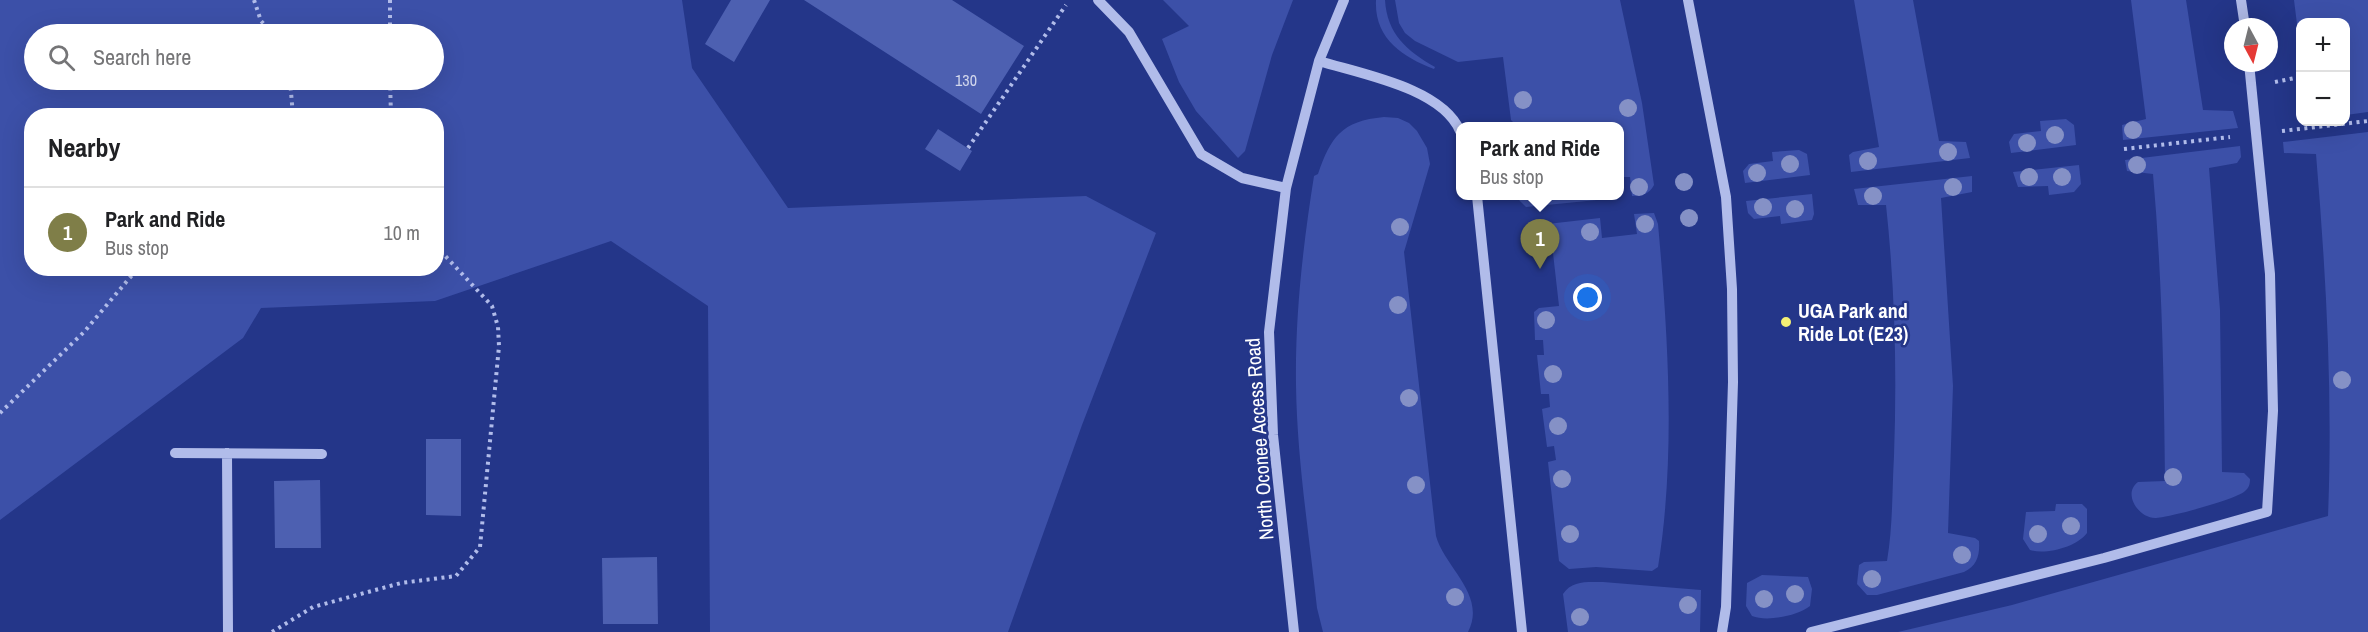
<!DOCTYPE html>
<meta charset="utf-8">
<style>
body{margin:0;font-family:"Archivo Narrow",sans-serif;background:#f2f2f2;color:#202124}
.controls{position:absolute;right:18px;top:18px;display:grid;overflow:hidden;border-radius:12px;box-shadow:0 6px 24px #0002}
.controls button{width:54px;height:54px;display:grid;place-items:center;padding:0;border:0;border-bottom:2px solid #e0e0e0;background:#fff;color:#202124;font:30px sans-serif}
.compass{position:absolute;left:2224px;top:18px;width:54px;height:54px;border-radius:50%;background:#fff;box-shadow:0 6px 24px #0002;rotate:173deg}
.you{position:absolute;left:1588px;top:298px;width:21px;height:21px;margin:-15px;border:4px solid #fff;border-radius:50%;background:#1a73e8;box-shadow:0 0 0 9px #1a73e833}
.badge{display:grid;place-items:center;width:39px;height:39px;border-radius:50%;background:#7f7e48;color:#fff;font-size:20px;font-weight:700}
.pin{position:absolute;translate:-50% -50px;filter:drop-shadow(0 2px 3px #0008)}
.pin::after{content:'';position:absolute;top:32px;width:21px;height:18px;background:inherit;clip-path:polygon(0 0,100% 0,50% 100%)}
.popup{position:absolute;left:1456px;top:122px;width:168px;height:78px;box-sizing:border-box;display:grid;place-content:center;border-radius:12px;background:#fff;filter:drop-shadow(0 2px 4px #0005);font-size:20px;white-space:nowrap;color:#757577}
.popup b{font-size:22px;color:#202124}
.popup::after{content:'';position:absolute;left:50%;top:100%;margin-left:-12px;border:12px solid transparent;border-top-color:#fff}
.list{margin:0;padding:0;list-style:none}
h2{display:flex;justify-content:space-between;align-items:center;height:78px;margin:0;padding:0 24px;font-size:26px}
h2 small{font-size:20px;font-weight:400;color:#757577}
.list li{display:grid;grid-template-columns:39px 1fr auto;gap:18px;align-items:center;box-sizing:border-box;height:90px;padding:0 24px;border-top:2px solid #e0e0e0}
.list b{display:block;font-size:22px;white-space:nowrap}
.list p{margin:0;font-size:20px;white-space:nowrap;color:#757577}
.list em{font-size:20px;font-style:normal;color:#757577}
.icon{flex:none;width:33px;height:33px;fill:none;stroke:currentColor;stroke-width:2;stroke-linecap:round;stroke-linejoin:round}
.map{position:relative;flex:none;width:2368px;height:632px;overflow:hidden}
.search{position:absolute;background:#fff;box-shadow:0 6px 24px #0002;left:24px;top:24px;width:420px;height:66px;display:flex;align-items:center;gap:15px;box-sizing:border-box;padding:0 21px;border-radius:33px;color:#757577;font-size:22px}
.panel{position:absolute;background:#fff;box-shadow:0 6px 24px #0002;left:24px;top:108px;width:420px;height:168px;border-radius:24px}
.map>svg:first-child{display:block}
.green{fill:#3c50a8;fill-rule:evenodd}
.building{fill:#4d60b1}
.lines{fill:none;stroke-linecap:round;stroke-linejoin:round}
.path{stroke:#b1bcea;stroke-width:4;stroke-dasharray:3 4.5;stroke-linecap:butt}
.minor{stroke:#b1bcea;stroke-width:10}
.tree{fill:#8591c6}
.poi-dot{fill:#f4f075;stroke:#243689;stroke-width:2}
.labels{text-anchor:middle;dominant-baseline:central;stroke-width:5;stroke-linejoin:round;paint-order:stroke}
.number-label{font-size:16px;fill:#d2d7ec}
.poi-label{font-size:20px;font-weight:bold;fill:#fff;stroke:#243689;text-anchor:start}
.street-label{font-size:20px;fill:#fff;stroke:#243689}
</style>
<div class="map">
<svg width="2368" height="632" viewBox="0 0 2368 632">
<rect width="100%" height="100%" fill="#243689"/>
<path class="green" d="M0 0H682L692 68 788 208 1086 196 1156 233 1082 425 1008 632H710L708 306 611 241 435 301 261 308 243 338 0 520ZM34 34H434V80H34ZM32 116H436V268H32Z
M1163 0H1293L1272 55 1245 151 1238 158 1196 111 1179 82 1162 39 1189 26Z
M1376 0H1385C1387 34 1407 51 1435 67L1434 69C1402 57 1374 38 1376 0Z
M1395 0H1620L1642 103 1654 185C1649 195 1642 195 1632 196L1630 177H1620V127H1538V123L1515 124 1511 120 1503 57 1458 62 1415 41 1405 33 1399 23Z
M1854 0H1913L1939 141 1966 142 1970 158 1851 172 1849 155 1853 152 1879 147Z
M2131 0H2186L2203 110 2233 111 2238 128 2123 140 2122 125 2146 119Z
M2294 0H2368V112L2346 115V22H2300V48Z
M1384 117 1398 118 1409 123 1417 131 1427 148 1430 164 1404 252 1436 536C1445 568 1487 595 1468 632H1323L1317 608C1309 534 1297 459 1296 385 1295 314 1303 246 1314 176L1318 174C1331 137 1341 121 1384 117Z
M2066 119 2074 125 2076 145 2011 153 2009 142 2014 134 2041 131 2040 121Z
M2368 132V632H1898L2012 605 2328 516C2333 394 2326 275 2316 154L2284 153 2283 142Z
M2240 146 2241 157 2237 163 2209 168 2220 310 2222 472 2244 473 2250 479C2250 484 2249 488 2245 491 2237 499 2168 518 2155 518 2139 518 2122 494 2138 482L2165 481C2164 378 2162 276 2153 174L2127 171 2125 160Z
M1799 150 1807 154 1810 175 1745 183 1743 171 1749 164 1773 161 1772 152Z
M2079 165 2081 184 2074 192 2049 195 2048 186 2018 187 2013 172Z
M1972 176V192L1941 198 1953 386 1948 533 1975 538 1979 541C1980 555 1977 566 1964 572L1877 595H1867L1857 584 1859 565 1864 562 1887 561C1893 526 1892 491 1894 456 1897 373 1895 288 1886 205H1858L1854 189Z
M1812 194 1814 214 1812 220 1781 224 1780 216 1754 219 1748 213 1746 201Z
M1519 196H1597V200L1526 207 1519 200Z
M1654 213 1658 224C1668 335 1676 456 1658 567L1652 571 1596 567 1569 569 1559 561 1548 462 1556 460 1554 446 1547 447 1542 409 1550 407 1549 394H1541L1537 355H1544L1543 340H1535L1534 312 1539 308 1559 306 1553 253 1529 252 1525 248 1524 229 1530 226 1600 218 1602 238 1637 234 1634 214Z
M2056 504H2082L2087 509V533C2077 547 2046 555 2030 550L2023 539 2026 512 2055 511Z
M1762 575 1808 577 1812 589 1810 606C1797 616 1767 622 1752 616L1746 606 1747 583Z
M1603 582 1701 590 1700 632H1568L1563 594C1572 580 1588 582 1603 582Z"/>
<path class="building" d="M731 0H770L734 62 705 44Z
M804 0H952L1024 46 981 114Z
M938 129 972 151 960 171 925 149Z
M426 439H461V516L426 515Z
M320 480 321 548H275L274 481Z
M657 557 658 624H603L602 558Z"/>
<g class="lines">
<path class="path" d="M254 0 261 21 273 34
M390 0V34
M290 80 293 116
M390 80 391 116
M2275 82 2300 77
M2282 131 2368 121
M968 148 1066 5
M2124 149 2230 137
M0 413 84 332 138 268
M272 632 313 607 401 583 456 576 480 547 499 346 498 327 492 306 436 246"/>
<path class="minor" d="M1098 0 1129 32 1201 154 1242 178 1286 188
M1688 0 1726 197 1732 289 1733 382 1726 607 1722 632
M2241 0 2245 27
M1319 61C1361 74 1442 88 1460 131
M1477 196 1522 632
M175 453 322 454
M227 453 228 632
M1294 632 1273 435 1269 332 1286 188 1319 61 1344 0
M1811 632 2104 558 2267 512 2273 411 2270 274 2249 63"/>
</g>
<g class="tree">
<circle cx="1523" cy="100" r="9"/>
<circle cx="1628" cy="108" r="9"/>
<circle cx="2133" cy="130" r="9"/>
<circle cx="2055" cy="135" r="9"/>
<circle cx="2027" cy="143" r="9"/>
<circle cx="1948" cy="152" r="9"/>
<circle cx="1868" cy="161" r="9"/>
<circle cx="1790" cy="164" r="9"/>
<circle cx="2137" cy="165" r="9"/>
<circle cx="1757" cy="173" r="9"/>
<circle cx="2029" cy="177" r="9"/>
<circle cx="2062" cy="177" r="9"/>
<circle cx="1684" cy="182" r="9"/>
<circle cx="1639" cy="187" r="9"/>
<circle cx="1953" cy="187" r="9"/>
<circle cx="1873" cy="196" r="9"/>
<circle cx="1763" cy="207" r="9"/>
<circle cx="1795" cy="209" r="9"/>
<circle cx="1689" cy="218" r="9"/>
<circle cx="1645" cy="224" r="9"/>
<circle cx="1400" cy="227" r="9"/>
<circle cx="1590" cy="232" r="9"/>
<circle cx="1538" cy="241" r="9"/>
<circle cx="1398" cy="305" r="9"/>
<circle cx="1546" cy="320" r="9"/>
<circle cx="1553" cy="374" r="9"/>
<circle cx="2342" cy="380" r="9"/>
<circle cx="1409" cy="398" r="9"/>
<circle cx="1558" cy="426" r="9"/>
<circle cx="2173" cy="477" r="9"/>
<circle cx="1562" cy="479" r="9"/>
<circle cx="1416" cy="485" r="9"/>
<circle cx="2071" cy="526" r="9"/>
<circle cx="1570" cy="534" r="9"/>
<circle cx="2038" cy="534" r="9"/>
<circle cx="1962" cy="555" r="9"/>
<circle cx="1872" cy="579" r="9"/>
<circle cx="1795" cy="594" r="9"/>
<circle cx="1455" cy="597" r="9"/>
<circle cx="1764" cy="599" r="9"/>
<circle cx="1688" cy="605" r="9"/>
<circle cx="1580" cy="617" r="9"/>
</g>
<circle class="poi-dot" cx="1786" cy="322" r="6"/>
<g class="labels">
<g class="number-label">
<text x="966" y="80">130</text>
</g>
<g class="poi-label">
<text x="1798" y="310">UGA Park and<tspan x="1798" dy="23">Ride Lot (E23)</tspan></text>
</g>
<g class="street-label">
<text transform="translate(1259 439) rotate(-94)">North Oconee Access Road</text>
</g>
</g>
</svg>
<div class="controls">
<button>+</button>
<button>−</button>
</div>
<svg class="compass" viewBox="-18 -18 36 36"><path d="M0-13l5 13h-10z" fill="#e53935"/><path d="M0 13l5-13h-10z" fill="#757577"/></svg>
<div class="you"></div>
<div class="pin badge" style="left:1540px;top:269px">1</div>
<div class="popup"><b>Park and Ride</b>Bus stop</div>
<div class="search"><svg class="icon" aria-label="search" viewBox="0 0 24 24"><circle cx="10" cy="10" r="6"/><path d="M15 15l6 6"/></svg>Search here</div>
<section class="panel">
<h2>Nearby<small></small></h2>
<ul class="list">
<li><span class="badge">1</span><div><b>Park and Ride</b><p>Bus stop</p></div><em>10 m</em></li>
</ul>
</section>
</div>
